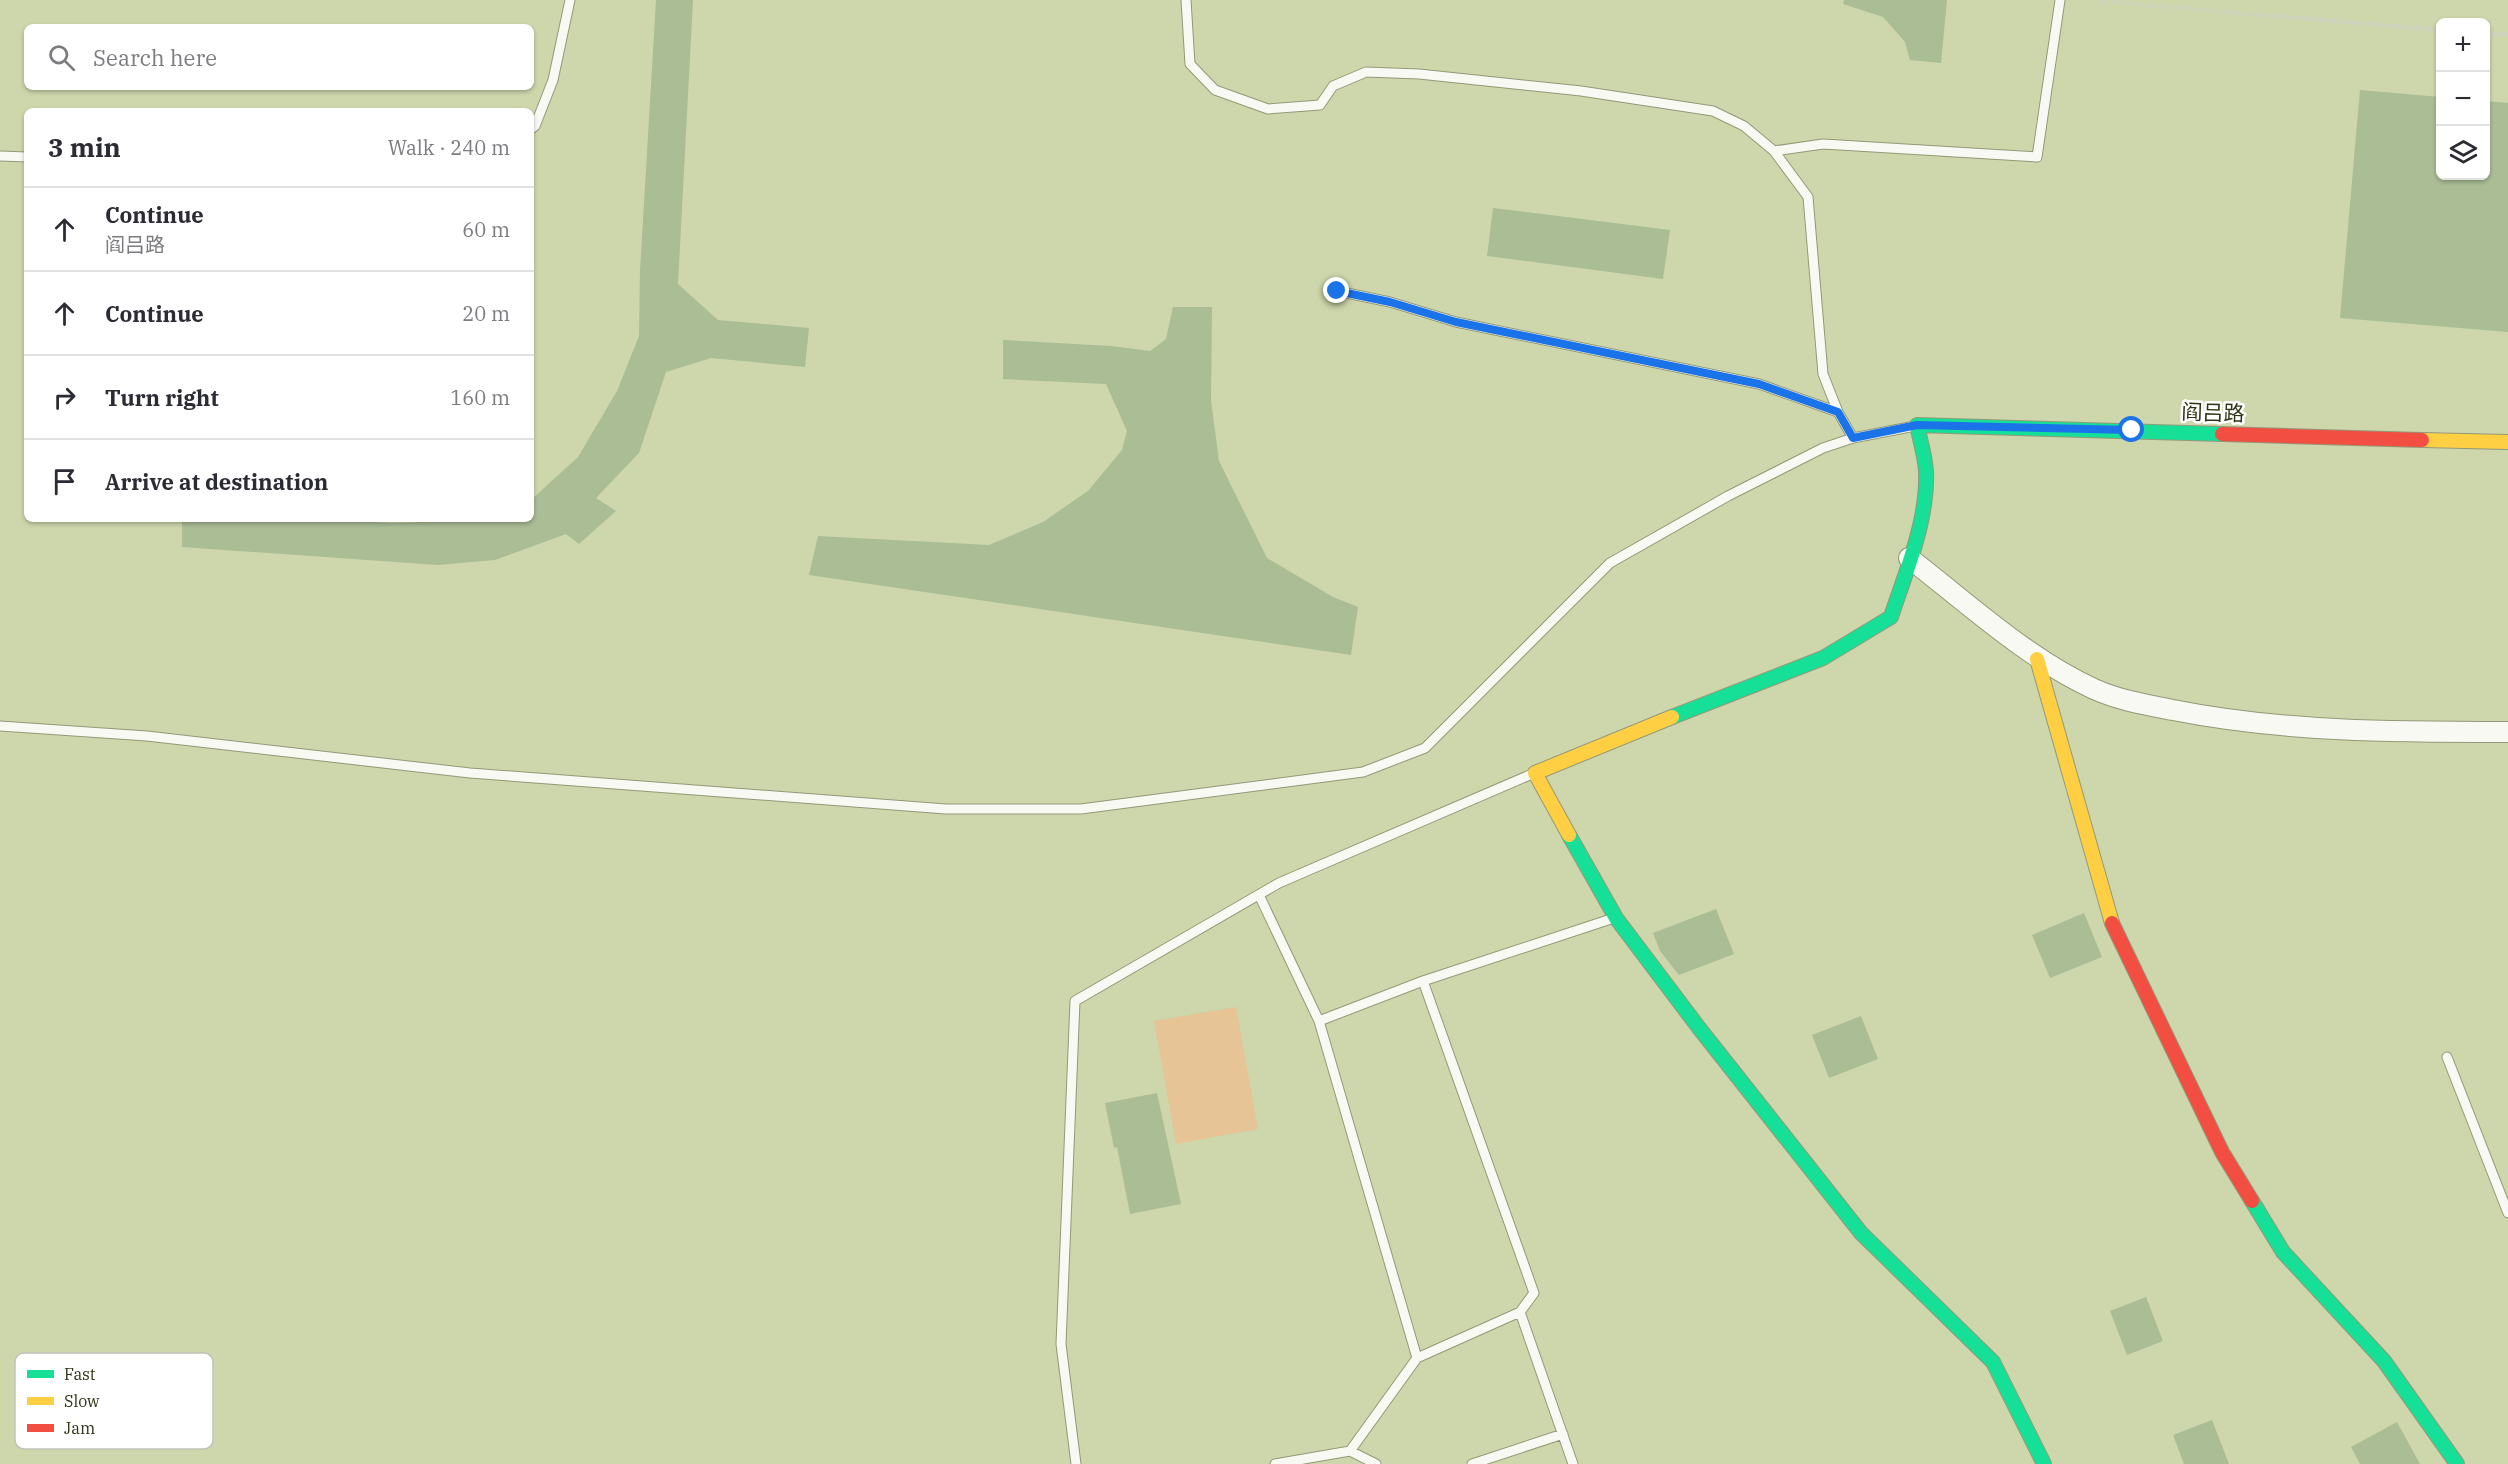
<!DOCTYPE html>
<meta charset="utf-8">
<style>
body{margin:0;font-family:"IBM Plex Serif","Noto Sans SC",serif;background:#f7f7f7;color:#2b2b33}
.controls{position:absolute;right:18px;top:18px;display:grid;overflow:hidden;border-radius:9px;box-shadow:0 2px 4px #0004}
.controls button{width:54px;height:54px;display:grid;place-items:center;padding:0;border:0;border-bottom:2px solid #e1e1e2;background:#fff;color:#2b2b33;font:30px sans-serif}
.stop{position:absolute;width:18px;height:18px;margin:-14px;border:4px solid #1a73e8;border-radius:50%;background:#fff}
.stop.end{background:#1a73e8;border-color:#fff;box-shadow:0 2px 6px #0008}
.list{margin:0;padding:0;list-style:none}
h2{display:flex;justify-content:space-between;align-items:center;height:78px;margin:0;padding:0 24px;font-size:26px}
h2 small{font-size:20px;font-weight:400;color:#7c7c81}
.list li{display:grid;grid-template-columns:39px 1fr auto;gap:18px;align-items:center;box-sizing:border-box;height:84px;padding:0 24px;border-top:2px solid #e1e1e2}
.list b{display:block;font-size:22px;white-space:nowrap}
.list p{margin:0;font-size:20px;white-space:nowrap;color:#7c7c81}
.list em{font-size:20px;font-style:normal;color:#7c7c81}
.icon{flex:none;width:33px;height:33px;fill:none;stroke:currentColor;stroke-width:2;stroke-linecap:round;stroke-linejoin:round}
.map{position:relative;flex:none;width:2508px;height:1464px;overflow:hidden}
.search{position:absolute;background:#fff;box-shadow:0 2px 4px #0004;left:24px;top:24px;width:510px;height:66px;display:flex;align-items:center;gap:15px;box-sizing:border-box;padding:0 21px;border-radius:9px;color:#7c7c81;font-size:22px}
.panel{position:absolute;background:#fff;box-shadow:0 2px 4px #0004;left:24px;top:108px;width:510px;height:414px;border-radius:9px}
.map>svg:first-child{display:block}
.green{fill:#e6c495}
.building{fill:#aabd95}
.lines{fill:none;stroke-linecap:round;stroke-linejoin:round}
.lane-casing{stroke:#939977;stroke-width:11}
.street-casing{stroke:#939977;stroke-width:22}
.fast-casing{stroke:#939977;stroke-width:16}
.slow-casing{stroke:#939977;stroke-width:16}
.jam-casing{stroke:#939977;stroke-width:16}
.path{stroke:#cdd0c2;stroke-width:4;stroke-dasharray:3 3;stroke-linecap:butt}
.lane{stroke:#f8f9f3;stroke-width:9}
.street{stroke:#f8f9f3;stroke-width:20}
.fast{stroke:#16e098;stroke-width:14}
.slow{stroke:#ffcf43;stroke-width:14}
.jam{stroke:#f24e42;stroke-width:14}
.route{stroke:#1a73e8;stroke-width:8}
.labels{text-anchor:middle;dominant-baseline:central;stroke-width:5;stroke-linejoin:round;paint-order:stroke}
.street-label{font-size:21px;fill:#2f3415;stroke:#fff}
.key{fill:#fff;stroke:#c1c2b9;stroke-width:1.5}
.key-label{font-size:16px;fill:#2f3415}
</style>
<div class="map">
<svg width="2508" height="1464" viewBox="0 0 2508 1464">
<rect width="100%" height="100%" fill="#ced6ac"/>
<path class="green" d="M1236 1007 1258 1129 1176 1144 1154 1021Z"/>
<path class="building" d="M656 0H693L678 284 718 320 809 328 805 367 711 358 666 372 639 453 596 498 616 511 579 544 566 534 495 560 438 565 182 547V519H328L392 523 531 519V500L578 457 617 391 639 336 640 271Z
M1844 0H1947L1941 63 1910 60 1905 42 1883 17 1843 4Z
M2360 90 2440 97V176H2486V101L2508 103V332L2340 318Z
M1493 208 1670 230 1663 279 1487 256Z
M1173 307H1212L1211 401 1219 461 1267 558 1333 597 1358 607 1351 655 809 575 818 536 989 545 1043 522 1088 491 1122 450 1127 431 1106 384 1003 379V340L1111 346 1150 351 1166 339Z
M1716 909 1734 954 1679 975 1660 951 1653 933Z
M2084 913 2102 957 2050 978 2032 935Z
M1861 1016 1878 1059 1829 1078 1812 1035Z
M1157 1093 1181 1204 1130 1214 1117 1147 1114 1148 1105 1103Z
M2146 1297 2163 1341 2127 1355 2110 1311Z
M2212 1420 2229 1464H2184L2173 1435Z
M2397 1422 2420 1464H2360L2351 1447Z"/>
<g class="lines">
<g class="lane-casing">
<path id="lane" d="M1186 0 1190 64 1215 90 1268 109 1320 105 1333 86 1366 72 1419 74 1581 91 1713 111 1744 126 1774 151 1808 197 1823 374 1838 412 1853 438
M531 129 535 126 553 80 570 0
M1774 151 1823 144 2037 157 2060 0
M0 156 27 157
M1337 291 1390 302 1456 322 1759 384 1838 412
M0 726 147 736 470 773 946 809H1081L1363 772 1425 748 1610 563 1728 496 1823 448 1853 438 1915 426
M1259 895 1319 1021 1417 1358 1520 1312 1573 1464
M1423 981 1534 1293 1520 1312
M1319 1021 1423 981 1614 918
M2447 1057 2508 1213
M1350 1451 1376 1464
M1076 1464 1061 1344 1075 1001 1279 883 1532 774
M1275 1464 1350 1451 1417 1358
M1472 1464 1563 1434"/>
</g>
<g class="street-casing">
<path id="street" d="M1909 558C1969 604 2025 657 2094 689 2118 700 2147 705 2173 710 2283 732 2397 732 2508 732"/>
</g>
<g class="fast-casing">
<path id="fast" d="M1672 717 1823 658 1891 617C1906 571 1928 521 1926 471 1925 456 1920 440 1917 425L2222 434
M1569 835 1616 918 1699 1028 1861 1233 1993 1362 2044 1464
M2252 1201 2283 1252 2384 1361 2457 1464"/>
</g>
<g class="slow-casing">
<path id="slow" d="M2422 440 2508 442
M2037 659 2112 923
M1569 835 1535 773 1672 717"/>
</g>
<g class="jam-casing">
<path id="jam" d="M2222 434 2422 440
M2112 923 2222 1152 2252 1201"/>
</g>
<path class="path" d="M2099 1 2440 30
M2486 33 2508 35"/>
<use href="#lane" class="lane"/>
<use href="#street" class="street"/>
<use href="#fast" class="fast"/>
<use href="#slow" class="slow"/>
<use href="#jam" class="jam"/>
</g>
<g class="lines">
<path class="route" d="M1337 291 1390 302 1456 322 1759 384 1838 412 1853 438 1917 425 2132 430"/>
</g>
<g class="labels">
<g class="street-label">
<text transform="translate(2213 412) rotate(2)">阎吕路</text>
</g>
</g>
<rect x="15" y="1353" width="198" height="96" rx="9" class="key"/>
<rect x="27" y="1370" width="27" height="8" fill="#16e098"/>
<rect x="27" y="1397" width="27" height="8" fill="#ffcf43"/>
<rect x="27" y="1424" width="27" height="8" fill="#f24e42"/>
<g class="key-label">
<text x="64" y="1380">Fast</text>
<text x="64" y="1407">Slow</text>
<text x="64" y="1434">Jam</text>
</g>
</svg>
<div class="controls">
<button>+</button>
<button>−</button>
<button><svg class="icon" aria-label="layers" viewBox="0 0 24 24"><path d="M12 4l9 5-9 5-9-5zM3 14l9 5 9-5"/></svg></button>
</div>
<div class="stop" style="left:2132px;top:430px"></div>
<div class="stop end" style="left:1337px;top:291px"></div>
<div class="search"><svg class="icon" aria-label="search" viewBox="0 0 24 24"><circle cx="10" cy="10" r="6"/><path d="M15 15l6 6"/></svg>Search here</div>
<section class="panel">
<h2>3 min<small>Walk · 240 m</small></h2>
<ul class="list">
<li><svg class="icon" aria-label="ahead" viewBox="0 0 24 24"><path d="M12 20V5M6 11l6-6 6 6"/></svg><div><b>Continue</b><p>阎吕路</p></div><em>60 m</em></li>
<li><svg class="icon" aria-label="ahead" viewBox="0 0 24 24"><path d="M12 20V5M6 11l6-6 6 6"/></svg><div><b>Continue</b></div><em>20 m</em></li>
<li><svg class="icon" aria-label="right" viewBox="0 0 24 24"><path d="M7 20v-9h11M14 6l5 5-5 5"/></svg><div><b>Turn right</b></div><em>160 m</em></li>
<li><svg class="icon" aria-label="arrive" viewBox="0 0 24 24"><path d="M6 21V4h12l-3 4 3 4H6"/></svg><div><b>Arrive at destination</b></div></li>
</ul>
</section>
</div>
